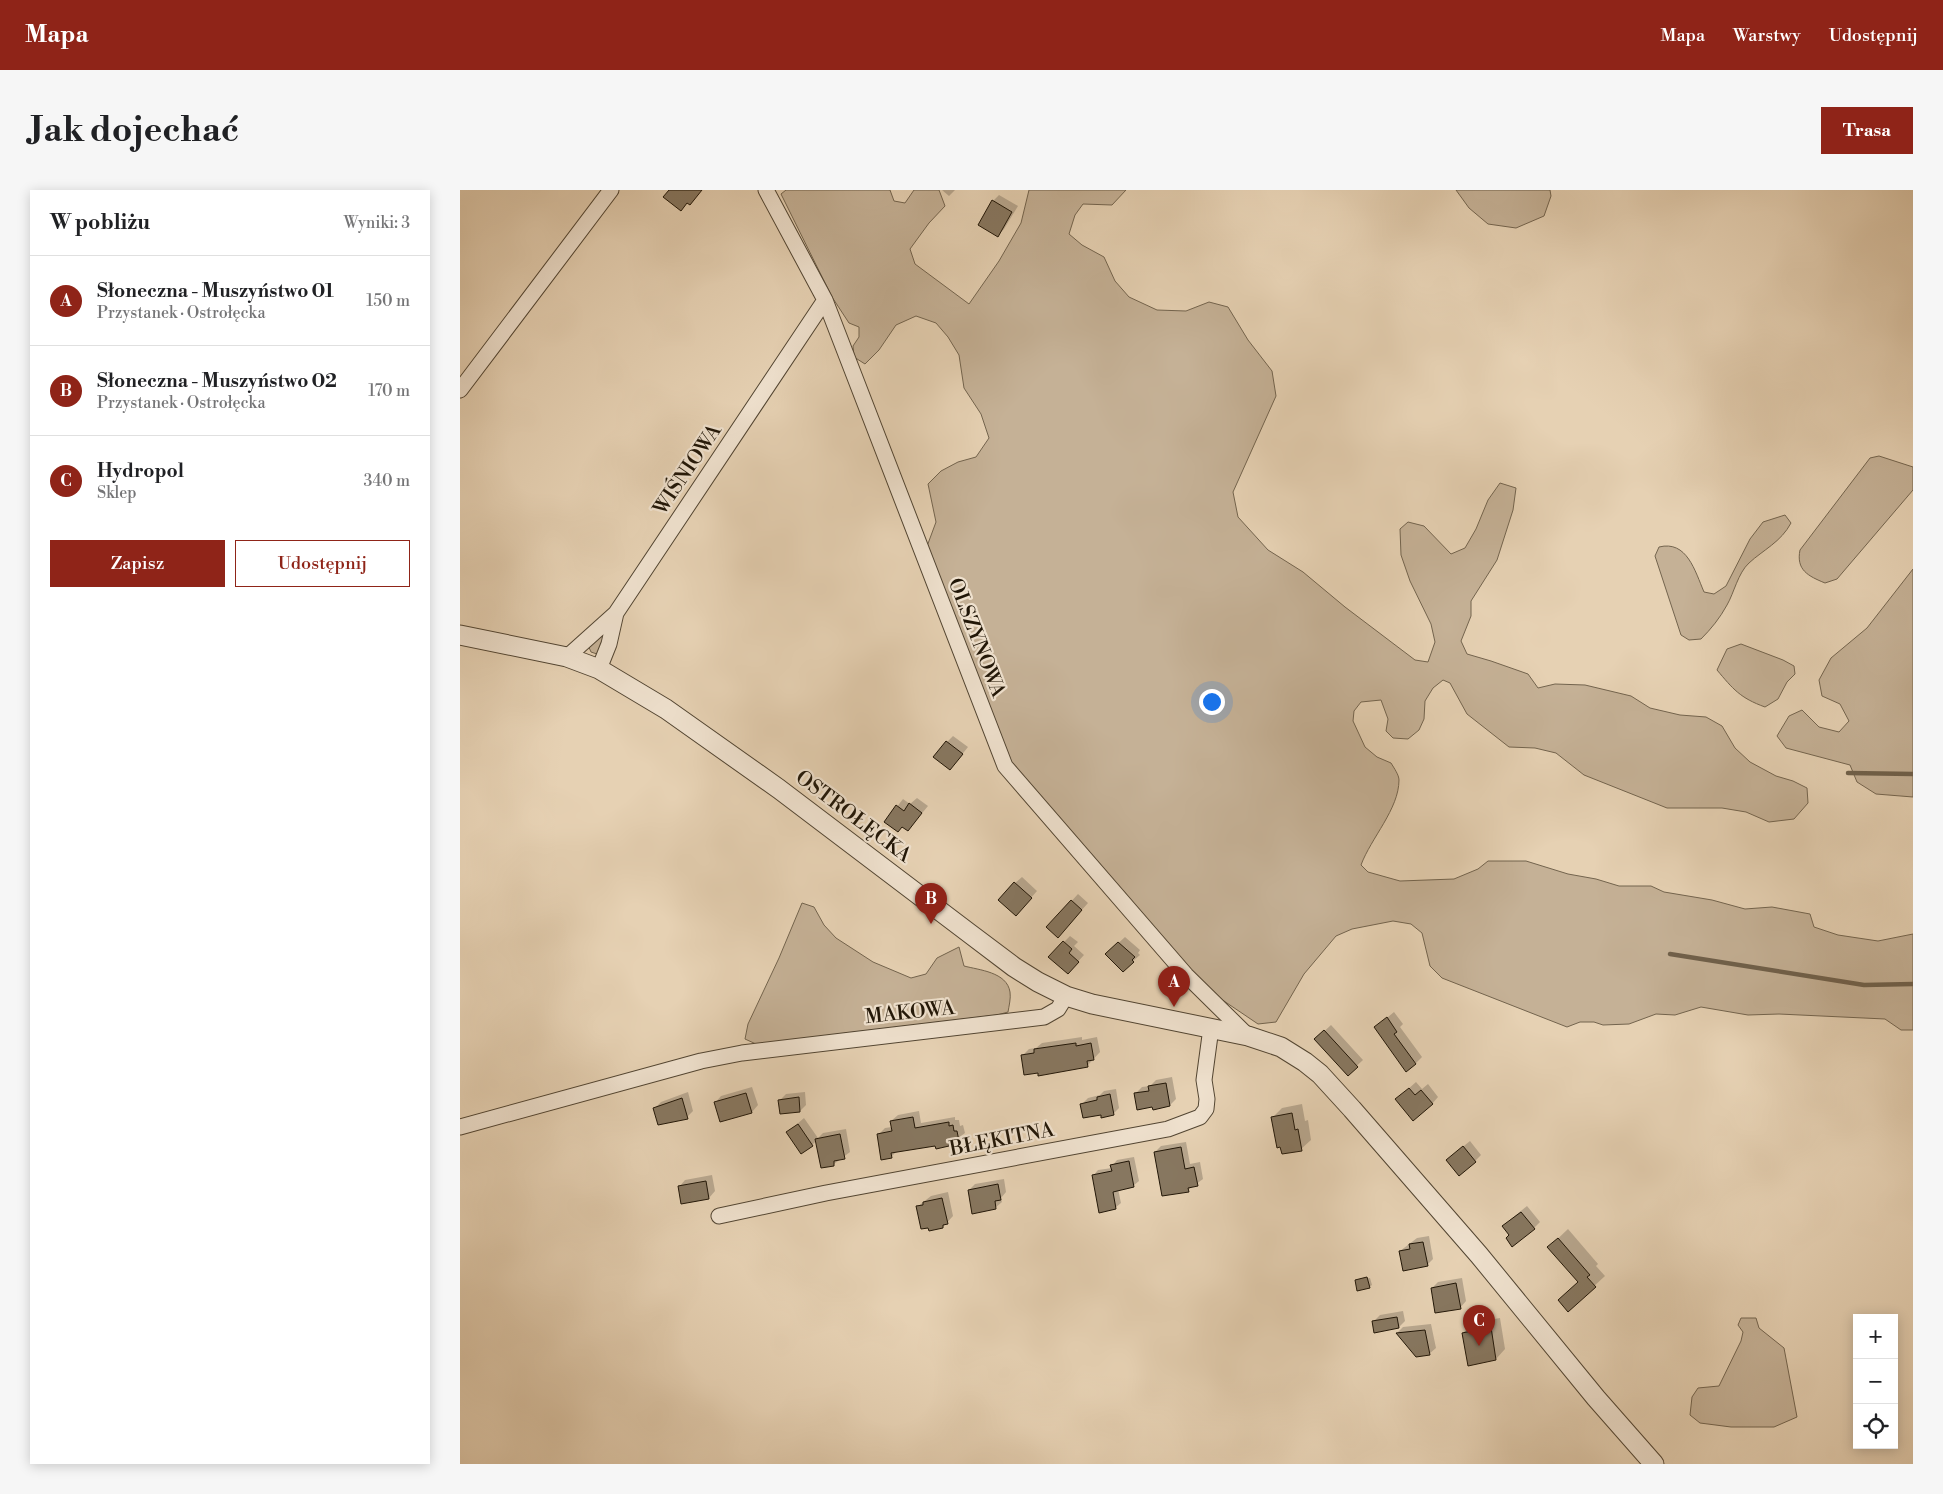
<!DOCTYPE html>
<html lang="pl">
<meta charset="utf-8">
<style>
body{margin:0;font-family:"Libre Bodoni",serif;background:#f6f6f6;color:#202124}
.controls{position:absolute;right:15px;bottom:15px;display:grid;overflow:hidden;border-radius:0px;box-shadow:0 2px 12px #0003}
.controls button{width:45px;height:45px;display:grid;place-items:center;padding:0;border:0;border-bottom:1px solid #e0e0e0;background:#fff;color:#202124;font:25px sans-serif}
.you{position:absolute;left:751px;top:511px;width:18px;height:18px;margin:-12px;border:4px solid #fff;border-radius:50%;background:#1a73e8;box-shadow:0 0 0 8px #1a73e833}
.badge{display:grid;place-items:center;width:32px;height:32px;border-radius:50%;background:#8f2418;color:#fff;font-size:16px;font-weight:700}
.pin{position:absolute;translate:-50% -41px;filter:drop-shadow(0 1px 2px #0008)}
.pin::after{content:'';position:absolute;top:26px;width:18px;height:15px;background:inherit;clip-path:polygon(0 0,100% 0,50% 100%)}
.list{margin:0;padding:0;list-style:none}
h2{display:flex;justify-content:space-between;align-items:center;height:65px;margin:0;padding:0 20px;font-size:21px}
h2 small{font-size:16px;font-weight:400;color:#757577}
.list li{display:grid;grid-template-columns:32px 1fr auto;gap:15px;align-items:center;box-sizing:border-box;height:90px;padding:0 20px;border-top:1px solid #e0e0e0}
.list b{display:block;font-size:19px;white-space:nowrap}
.list p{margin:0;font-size:16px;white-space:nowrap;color:#757577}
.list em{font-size:16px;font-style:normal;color:#757577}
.actions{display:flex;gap:10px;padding:15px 20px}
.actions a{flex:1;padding:11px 0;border:1px solid #8f2418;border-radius:0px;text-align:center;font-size:18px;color:#8f2418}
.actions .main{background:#8f2418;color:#fff}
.icon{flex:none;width:28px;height:28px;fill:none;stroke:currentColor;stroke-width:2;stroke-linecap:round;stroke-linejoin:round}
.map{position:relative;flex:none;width:1453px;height:1274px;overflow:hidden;border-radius:0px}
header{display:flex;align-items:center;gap:30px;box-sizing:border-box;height:70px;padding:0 25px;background:#8f2418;color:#fff}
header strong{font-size:24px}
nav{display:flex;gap:28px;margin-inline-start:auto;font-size:18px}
.intro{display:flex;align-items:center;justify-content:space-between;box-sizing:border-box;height:120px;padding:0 30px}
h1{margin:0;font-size:35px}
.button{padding:12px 22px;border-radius:0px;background:#8f2418;color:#fff;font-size:18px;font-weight:700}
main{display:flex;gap:30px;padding:0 30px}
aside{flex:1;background:#fff;border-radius:0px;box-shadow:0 2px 12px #0003}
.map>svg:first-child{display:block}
.green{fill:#c5b196;stroke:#73644e}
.shadow{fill:#0003}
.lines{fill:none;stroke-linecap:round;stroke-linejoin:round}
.stream{stroke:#6f604b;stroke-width:4.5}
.building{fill:#877760;stroke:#211607}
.minor-casing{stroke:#524532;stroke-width:17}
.tertiary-casing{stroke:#524532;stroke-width:21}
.minor{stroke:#efe1ce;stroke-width:15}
.tertiary{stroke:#efe1ce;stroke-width:19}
.labels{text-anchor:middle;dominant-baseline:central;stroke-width:4.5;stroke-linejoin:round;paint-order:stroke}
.street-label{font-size:20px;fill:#211607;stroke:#efe1ce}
</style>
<header>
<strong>Mapa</strong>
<nav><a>Mapa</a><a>Warstwy</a><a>Udostępnij</a></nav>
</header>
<div class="intro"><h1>Jak dojechać</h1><a class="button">Trasa</a></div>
<main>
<aside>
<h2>W pobliżu<small>Wyniki: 3</small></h2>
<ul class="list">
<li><span class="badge">A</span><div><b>Słoneczna - Muszyństwo 01</b><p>Przystanek · Ostrołęcka</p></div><em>150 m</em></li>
<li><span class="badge">B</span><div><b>Słoneczna - Muszyństwo 02</b><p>Przystanek · Ostrołęcka</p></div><em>170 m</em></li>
<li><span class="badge">C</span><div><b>Hydropol</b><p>Sklep</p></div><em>340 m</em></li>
</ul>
<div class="actions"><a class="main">Zapisz</a><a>Udostępnij</a></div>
</aside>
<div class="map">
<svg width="1453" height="1274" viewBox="0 0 1453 1274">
<rect width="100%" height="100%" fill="#e6d1b3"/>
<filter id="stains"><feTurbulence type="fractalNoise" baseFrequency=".004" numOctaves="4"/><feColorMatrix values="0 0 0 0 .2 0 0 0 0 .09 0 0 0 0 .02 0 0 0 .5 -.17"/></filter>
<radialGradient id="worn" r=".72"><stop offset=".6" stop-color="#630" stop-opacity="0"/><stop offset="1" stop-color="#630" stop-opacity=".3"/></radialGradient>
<path class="green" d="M326 0H430L434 11 445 13 454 0H479L485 16 469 33 450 59 455 74 509 114 539 71 561 33 569 0H666L652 15 623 14 615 25 609 44 622 55 644 67 655 91 669 107 697 120 726 121 749 112 768 117 788 150 812 181 816 206 773 302 778 327 808 360 843 382 885 417 955 470 968 472 975 452 971 434 950 391 941 365 940 339 948 332 964 336 991 364 1005 358 1016 339 1028 310 1040 293 1056 298 1053 320 1037 370 1011 411V426L1001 451 1007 464 1031 471 1068 484 1078 498 1095 494 1125 495 1171 506 1190 518 1220 525 1246 527 1262 536 1275 558 1290 572 1316 586 1333 591 1347 598 1348 613 1334 629 1309 632 1286 622 1262 618H1207L1124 585 1096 563 1075 558 1049 557 1007 524 990 493 983 490 973 498 965 511 964 529 959 540 948 549 933 548 926 541 928 529 921 510 901 512 894 521 893 531 905 557 917 567 931 573C934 578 939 585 939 590 939 619 911 648 901 675L908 682 940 691 994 689 1018 679 1028 671H1066L1108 684 1136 689 1159 696H1191L1204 702 1252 710 1285 719 1312 717 1350 724 1354 737 1378 745 1418 751 1453 744V840H1441L1425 829 1319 824 1288 825 1241 817 1215 825 1196 824 1169 834 1143 835 1134 832H1120L1107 837 982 788 970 776 962 743 951 734 933 731 892 739 876 746 844 784 816 832 798 834 761 809 727 781 544 565 466 359 476 332 468 294 481 281 498 272 516 267 529 248 521 224 504 198 499 165 488 147 476 133 456 126 436 135 419 160 405 174 394 167 393 156 399 147V137L389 133 372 107 321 4Z
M996 0H1090L1091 6 1084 26 1056 38 1028 34 1009 18Z
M1419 266 1453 277V300L1377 389 1365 393C1348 386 1336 380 1340 360L1410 268Z
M1325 325 1331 333C1321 352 1303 360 1289 373 1278 383 1274 403 1267 415 1260 428 1251 439 1241 449L1229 450 1221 445 1195 366 1199 357C1227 350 1235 381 1244 402L1254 404 1266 396 1290 349 1303 332Z
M1453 379V607L1416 604 1397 592 1390 575 1326 558 1317 546 1329 526 1342 520 1359 537 1379 542 1389 531 1380 514 1362 506 1359 490 1371 468 1407 438Z
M146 442 140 462 137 464 131 462 128 455Z
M1281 454 1323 470 1334 476 1335 484 1327 492 1318 509 1305 517C1280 508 1273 499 1257 480L1267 459Z
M342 713 354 717 364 735 376 748 413 772 451 788 466 784 477 768 499 757 504 776C519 780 547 782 550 802 551 808 549 816 548 822L537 825 296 854 285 849 288 834 319 768Z
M1281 1128H1296L1299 1138 1324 1158 1337 1227 1314 1237H1271L1240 1233 1230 1225 1232 1207 1238 1198 1259 1196 1281 1151 1283 1142 1278 1135Z"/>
<path class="shadow" d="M482 0H495L489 6Z
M539 5 558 16 544 39 538 45 533 11Z
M493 546 508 557 496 572 487 552Z
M457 608 468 616 448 640 443 636 426 631 443 609 450 614Z
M562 687 577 701 562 718 555 693Z
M618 704 628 713 604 740 588 737Z
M610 746 618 752 614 756 624 765 614 776 604 752Z
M665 747 680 760 678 763 680 765 663 780 653 758Z
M934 822 943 834 940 837 962 867 956 873 916 837Z
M871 835 903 870 888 884 856 849Z
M622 847V850L637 847 640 862 628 875 579 884V881L562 866 569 859 576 858 582 853Z
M712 887 716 909 710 915 675 904 682 897 690 896 696 890Z
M956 892 962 899 968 894 978 907 972 914 937 909Z
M292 897 298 915 292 922 261 931 255 913 261 906Z
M656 899 659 918 653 924 642 923 622 914 628 908 640 905 644 901Z
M228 902 233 921 227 927 195 918 201 912Z
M345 902 346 915 340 921 320 910 326 904Z
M842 914 845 931 848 930 851 950 841 959 812 928 822 918Z
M459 921 461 933 495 927V930H499L500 936 503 935 505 943 489 955 476 954 437 961 431 967 418 945 425 938 432 937 431 931 438 925Z
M344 928 358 948 363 943 386 939 390 962 374 974 357 950 352 955 328 942Z
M1010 951 1021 965 1015 971 994 964Z
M726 952 730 974 740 972 743 989 728 1000 695 962 701 956Z
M674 967 679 991 673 996 658 999 661 1013 655 1018 633 986 638 980 652 978V976L657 970Z
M252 985 255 1001 249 1008 222 1012 219 997 225 990Z
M544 989 546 1002 541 1008 542 1012 535 1018 509 1000 515 994Z
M488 1002 493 1026 483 1037 457 1017 471 1006Z
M1067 1016 1080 1032 1074 1038 1050 1030Z
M1108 1039 1138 1074 1136 1076 1145 1086 1108 1120 1119 1092 1089 1057Z
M969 1046 973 1069 967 1075 940 1061 957 1048Z
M910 1088 912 1095 909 1097 896 1090Z
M1002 1088 1006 1111 1000 1118 972 1098 978 1092Z
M943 1121 945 1131 939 1137 913 1132 920 1125Z
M1040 1128 1045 1159 1036 1169 1003 1143 1013 1133Z
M971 1134 976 1158 969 1164 937 1143 943 1137Z"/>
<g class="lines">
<path class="stream" d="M1388 583 1453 584
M1210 764 1404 795 1453 794"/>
</g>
<path class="building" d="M209 0H242L230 15 227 13 221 21 203 7Z
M532 10 552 22 538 47 518 35Z
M486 551 503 564 490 580 473 567Z
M449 613 462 623 448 641 442 637 438 642 424 632 436 615 444 621Z
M554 692 572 708 556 726 538 710Z
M611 710 622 720 598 748 586 737Z
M603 751 612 759 609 763 619 772 608 784 588 767Z
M658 752 675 767 672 770 674 772 663 782 645 764Z
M927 827 937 842 934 844 956 874 946 882 914 837Z
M864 840 898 877 888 886 854 849Z
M616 853V856L631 853 634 870 627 871 628 877 578 886V883L564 885 561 865 574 863V859Z
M706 893 710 916 693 920 692 917 677 920 674 903 689 901 688 896Z
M949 898 955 905 961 900 973 914 953 931 935 909Z
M286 903 292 923 260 932 254 912Z
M650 904 654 925 641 928V925L623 928 620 914 637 910V907Z
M339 907 340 922 320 924 318 910Z
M222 908 228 929 198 935 193 918Z
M832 923 835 940 838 939 842 961 822 964 820 957 817 958 811 927Z
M453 927 455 938 489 932V936L493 935 494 941H497L499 951 489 953V956L476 959 475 956 431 963 432 968 421 970 417 944 432 941 430 931Z
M338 934 353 956 341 964 326 942Z
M380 944 385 969 374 971V976L361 978 355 949Z
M1003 956 1016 972 999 986 986 970Z
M721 957 725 979 734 977 738 996 728 998 729 1002 702 1006 694 962Z
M669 971 674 997 653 1002 656 1019 639 1023 632 985 652 981 650 975Z
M246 991 249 1009 221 1014 218 996Z
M538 994 541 1010 535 1011 536 1019 512 1024 508 1000Z
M482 1008 488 1034 483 1035V1038L469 1041 468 1038 461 1039 456 1016 463 1015V1012Z
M1061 1022 1075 1039 1052 1057 1046 1048 1049 1045 1042 1036Z
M1098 1048 1130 1085 1127 1087 1136 1097 1108 1122 1098 1110 1118 1092 1087 1057Z
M963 1052 968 1076 943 1081 939 1061 950 1059 949 1054Z
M907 1087 910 1098 897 1101 895 1090Z
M996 1093 1001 1119 975 1123 971 1098Z
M937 1127 939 1138 914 1143 912 1131Z
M1031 1137 1036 1170 1008 1176 1002 1143Z
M965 1140 970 1165 956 1167 936 1143Z"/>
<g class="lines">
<g class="minor-casing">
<path id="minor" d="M306 0 365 110 545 576 726 785 788 846
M0 200 151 0
M107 467 156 423
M139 479 149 454 156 423 365 110
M0 937 241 871 282 863 584 827 598 819 606 806
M259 1026 366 1003 708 939 740 927 746 919 747 909 744 890 751 838"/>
</g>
<g class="tertiary-casing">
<path id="tertiary" d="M0 445 107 467 139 479 206 519 319 599 509 743 554 777 578 792 606 806 632 814 788 846 821 857 845 872 860 884 892 919 1019 1065 1136 1208 1194 1274"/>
</g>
<use href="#minor" class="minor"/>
<use href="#tertiary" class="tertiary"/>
</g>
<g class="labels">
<g class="street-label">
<text transform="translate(228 280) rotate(-56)">WIŚNIOWA</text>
<text transform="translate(516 448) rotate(69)">OLSZYNOWA</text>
<text transform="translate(393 627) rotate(37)">OSTROŁĘCKA</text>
<text transform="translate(450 823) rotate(-6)">MAKOWA</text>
<text transform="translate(542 950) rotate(-11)">BŁĘKITNA</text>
</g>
</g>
<rect width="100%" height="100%" filter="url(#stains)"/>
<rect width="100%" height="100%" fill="url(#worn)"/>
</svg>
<div class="controls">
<button>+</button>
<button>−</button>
<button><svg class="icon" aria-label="locate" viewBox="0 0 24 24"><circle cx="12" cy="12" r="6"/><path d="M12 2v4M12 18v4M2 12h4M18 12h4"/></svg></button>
</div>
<div class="you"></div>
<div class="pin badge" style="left:714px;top:817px">A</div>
<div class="pin badge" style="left:471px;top:734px">B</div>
<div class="pin badge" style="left:1019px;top:1156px">C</div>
</div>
</main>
